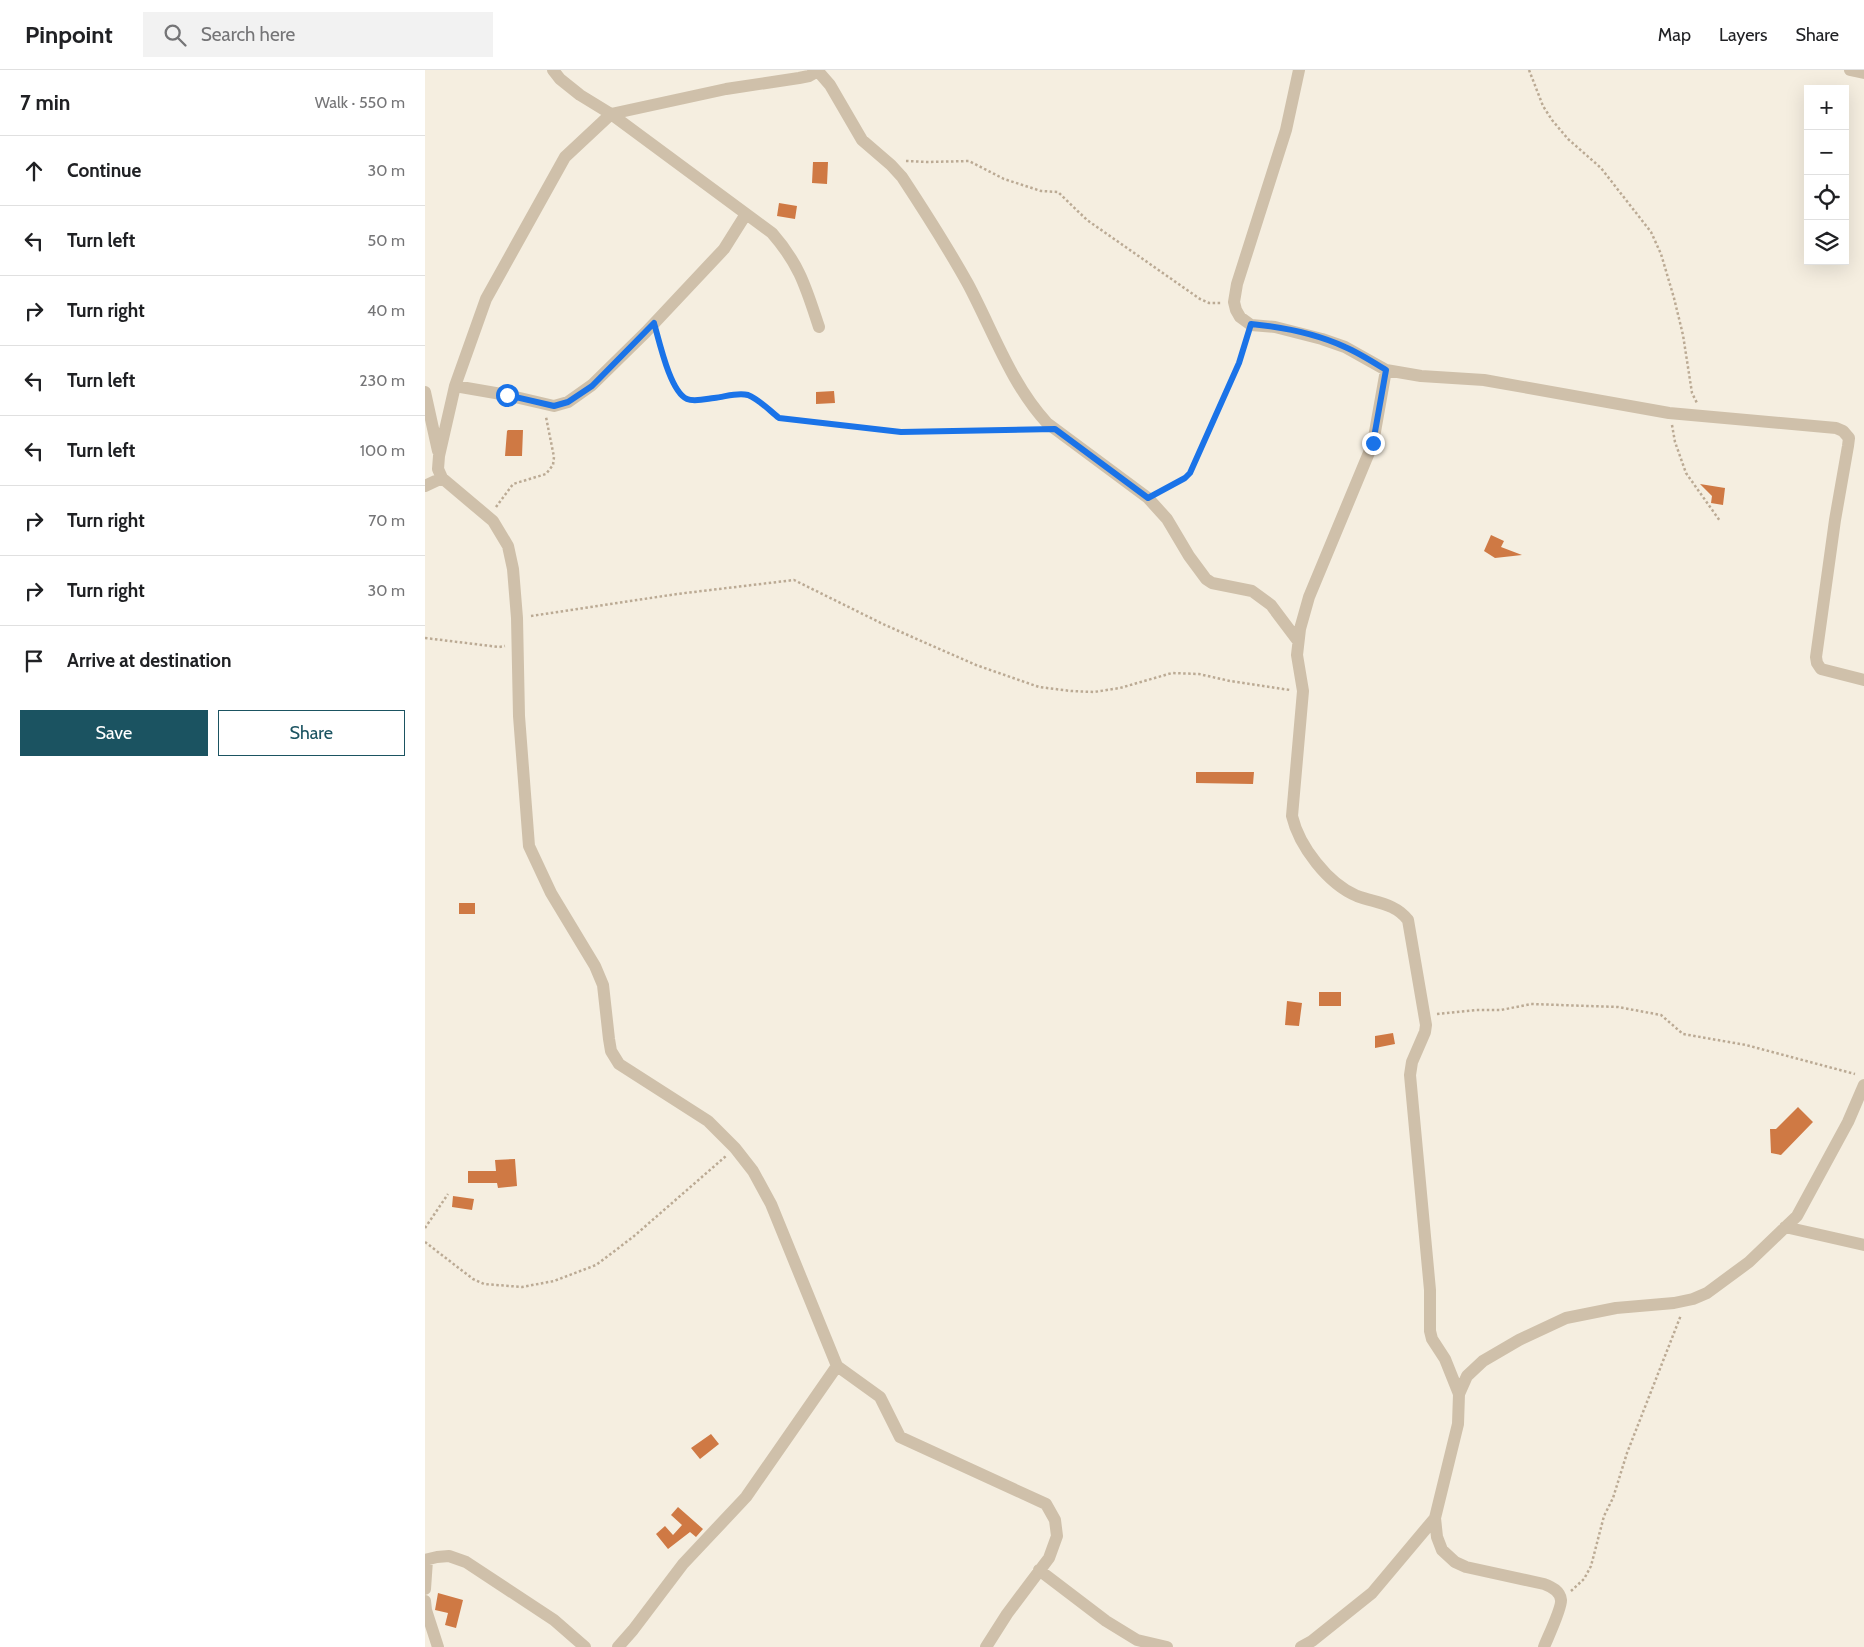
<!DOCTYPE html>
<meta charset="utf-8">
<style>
body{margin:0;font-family:Cabin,sans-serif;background:#f2f2f2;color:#202124}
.controls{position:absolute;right:15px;top:15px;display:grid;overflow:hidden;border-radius:0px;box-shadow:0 5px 20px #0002}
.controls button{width:45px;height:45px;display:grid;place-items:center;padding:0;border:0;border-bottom:1px solid #e0e0e0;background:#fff;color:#202124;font:25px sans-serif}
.stop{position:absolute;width:15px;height:15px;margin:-11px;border:4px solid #1a73e8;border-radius:50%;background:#fff}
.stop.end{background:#1a73e8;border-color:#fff;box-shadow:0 1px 5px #0008}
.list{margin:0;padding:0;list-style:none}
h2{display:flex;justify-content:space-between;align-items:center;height:65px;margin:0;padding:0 20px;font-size:21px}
h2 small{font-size:16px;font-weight:400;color:#757577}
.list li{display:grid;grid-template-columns:32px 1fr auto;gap:15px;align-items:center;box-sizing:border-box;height:70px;padding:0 20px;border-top:1px solid #e0e0e0}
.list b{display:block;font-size:19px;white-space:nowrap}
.list em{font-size:16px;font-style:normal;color:#757577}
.actions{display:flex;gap:10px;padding:15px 20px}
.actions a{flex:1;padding:11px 0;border:1px solid #1b5361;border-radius:0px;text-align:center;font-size:18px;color:#1b5361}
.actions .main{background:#1b5361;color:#fff}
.icon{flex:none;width:28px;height:28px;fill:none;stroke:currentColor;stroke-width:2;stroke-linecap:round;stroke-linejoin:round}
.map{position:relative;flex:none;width:1439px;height:1577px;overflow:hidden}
header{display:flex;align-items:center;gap:30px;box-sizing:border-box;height:70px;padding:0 25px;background:#fff;border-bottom:1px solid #e0e0e0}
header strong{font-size:24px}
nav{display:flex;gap:28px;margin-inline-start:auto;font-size:18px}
.search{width:350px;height:45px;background:#f2f2f2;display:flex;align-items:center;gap:12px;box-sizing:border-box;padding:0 18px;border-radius:0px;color:#757577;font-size:19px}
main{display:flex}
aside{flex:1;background:#fff}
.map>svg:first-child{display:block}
.building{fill:#cf7944}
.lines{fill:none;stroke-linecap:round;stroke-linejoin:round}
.path{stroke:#bbaa94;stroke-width:2.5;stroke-dasharray:2.5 2.5;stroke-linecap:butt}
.minor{stroke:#cfc0aa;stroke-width:12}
.route{stroke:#1a73e8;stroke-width:6}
</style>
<header>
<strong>Pinpoint</strong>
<div class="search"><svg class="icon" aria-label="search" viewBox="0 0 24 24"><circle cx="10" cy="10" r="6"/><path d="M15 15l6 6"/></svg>Search here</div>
<nav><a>Map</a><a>Layers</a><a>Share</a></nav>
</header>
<main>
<aside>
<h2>7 min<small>Walk · 550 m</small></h2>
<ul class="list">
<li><svg class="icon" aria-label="ahead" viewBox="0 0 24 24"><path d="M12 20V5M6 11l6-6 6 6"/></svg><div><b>Continue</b></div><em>30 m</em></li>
<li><svg class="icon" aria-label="left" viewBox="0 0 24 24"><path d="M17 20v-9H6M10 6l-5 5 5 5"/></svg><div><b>Turn left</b></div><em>50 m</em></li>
<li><svg class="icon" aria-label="right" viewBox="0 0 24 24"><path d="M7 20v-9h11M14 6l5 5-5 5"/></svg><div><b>Turn right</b></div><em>40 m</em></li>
<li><svg class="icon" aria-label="left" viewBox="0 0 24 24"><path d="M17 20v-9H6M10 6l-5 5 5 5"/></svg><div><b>Turn left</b></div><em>230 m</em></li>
<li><svg class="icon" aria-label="left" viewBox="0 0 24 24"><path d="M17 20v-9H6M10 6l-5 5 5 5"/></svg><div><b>Turn left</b></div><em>100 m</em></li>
<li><svg class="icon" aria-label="right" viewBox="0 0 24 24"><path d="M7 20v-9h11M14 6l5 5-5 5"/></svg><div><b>Turn right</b></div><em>70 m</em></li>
<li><svg class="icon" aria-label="right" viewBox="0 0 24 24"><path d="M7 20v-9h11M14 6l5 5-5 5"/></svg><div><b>Turn right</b></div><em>30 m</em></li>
<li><svg class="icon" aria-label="arrive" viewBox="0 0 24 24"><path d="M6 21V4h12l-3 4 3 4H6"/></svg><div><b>Arrive at destination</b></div></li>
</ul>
<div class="actions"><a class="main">Save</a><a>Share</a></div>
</aside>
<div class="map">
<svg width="1439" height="1577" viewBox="0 0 1439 1577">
<rect width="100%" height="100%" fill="#f5eee0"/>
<path class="building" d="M388 92H403L402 114 387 113Z
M354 133 372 136 370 149 352 146Z
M409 321 410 333 391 334V322Z
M83 360H98L97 386H80L82 361Z
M1275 414 1300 418 1298 435 1286 433 1287 426Z
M1066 465 1079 471 1076 477 1097 485 1070 488 1059 481Z
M771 702H829L828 714 771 713Z
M34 833H50V844H34Z
M894 922H916V936H894Z
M862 931 877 933 874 956 860 955Z
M968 963 970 974 950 978V966Z
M1373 1037 1388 1052 1356 1085 1346 1083 1345 1059H1351Z
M90 1089 92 1116 73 1118 72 1113H43V1101H71L70 1090Z
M28 1126 49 1129 47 1140 27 1137Z
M286 1364 294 1374 275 1389 266 1378Z
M253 1437 278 1459 271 1467 265 1462 243 1479 231 1464 240 1456 248 1465 257 1455 246 1445Z
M13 1523 38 1530 31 1558 20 1555 23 1543 10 1540Z"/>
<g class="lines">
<path class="path" d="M1104 0 1118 36 1127 50 1143 69 1176 98 1226 162 1236 184 1249 228 1258 265 1267 323 1272 333
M481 91 503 92 544 91 579 109 616 121 633 122 662 150 775 229 784 233H797
M234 269C238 286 248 325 266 330 281 329 313 321 325 326 338 333 347 346 361 349L476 362 609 359
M1247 355 1250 372 1261 403 1295 451
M735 421 760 408 765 403 814 293 822 268
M71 437 88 414 121 404 128 395 129 387 121 347
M106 546 252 524 369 510 460 555 551 595 614 617 646 621 669 622 695 618 747 603 774 604 805 611 865 620
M0 568 74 577 80 576
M1012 944 1051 940H1076L1106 934 1193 937 1236 945 1258 964 1321 975 1430 1004
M0 1158 23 1124
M0 1172 48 1209 59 1214 97 1217 129 1211 171 1195 208 1167 301 1086
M1146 1521 1159 1509 1166 1496 1179 1446 1188 1428 1202 1383 1256 1245"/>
<path class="minor" d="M128 0 135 9 155 25 186 44 347 163C375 195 381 218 394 257
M392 0 405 15 437 70 466 95 477 107C500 142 523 178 543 214 568 261 586 314 622 353L723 428 742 449 764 486 781 509 787 513 827 521 846 535 873 571
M874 0 861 60 812 214 809 232 811 240 815 247 826 255 850 257 897 269 920 277 961 300 996 306 1059 310 1244 343 1411 358 1418 361 1424 368 1423 376 1410 450 1391 587 1392 593 1396 599 1439 610
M1425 0 1439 3
M393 1 384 6 374 8 301 19 186 44 140 87 61 229 30 316 14 386 13 399 17 408 68 451 83 476 88 499 92 548 94 646 104 776 126 823 170 896 178 915 184 969 186 981 194 994 283 1051 310 1078 328 1101 346 1134 412 1296 455 1327 475 1367 621 1434 630 1450 632 1466 624 1488 582 1544 561 1577
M961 300 948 373 884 527 875 559 872 585 878 621 867 746C874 776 903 814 932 826 951 833 970 833 983 850L1001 955 1000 962 987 992 985 1005 1005 1220V1261L1007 1269 1020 1289 1034 1324
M30 316 82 325 129 336 143 332 167 315 221 262 299 179 321 144
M0 322 13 381
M0 416 17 408
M1360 1157 1439 1175
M0 1490 12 1487 24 1486 41 1492 129 1550 160 1577
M614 1500 681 1551 712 1570 742 1577
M0 1519 2 1490
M0 1531 1 1540 13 1577
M193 1577 208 1560 258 1494 321 1427 412 1296
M876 1577 887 1571 947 1523 1010 1448
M1119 1577C1122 1569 1137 1538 1136 1530 1135 1521 1127 1517 1119 1514L1041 1497 1030 1492 1017 1480 1012 1467 1010 1448 1033 1354 1034 1324 1042 1306 1058 1291 1094 1270 1141 1248 1191 1238 1249 1233 1268 1229 1282 1223 1324 1192 1372 1146 1423 1052 1439 1015"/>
</g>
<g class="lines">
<path class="route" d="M82 325 129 336 143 332 167 316 229 253C234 270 245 322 262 329 269 332 281 329 289 328 300 327 312 322 323 325 335 330 344 340 354 348L476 362 630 359 723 428 760 408 765 403 814 293 826 254C857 257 892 264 920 277 934 283 948 292 961 300L948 373"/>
</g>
</svg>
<div class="controls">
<button>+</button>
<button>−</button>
<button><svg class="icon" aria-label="locate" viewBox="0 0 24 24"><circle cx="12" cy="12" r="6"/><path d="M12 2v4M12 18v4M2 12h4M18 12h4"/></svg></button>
<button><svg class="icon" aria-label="layers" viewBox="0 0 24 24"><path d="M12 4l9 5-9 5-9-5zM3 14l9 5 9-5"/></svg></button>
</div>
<div class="stop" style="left:82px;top:325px"></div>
<div class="stop end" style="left:948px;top:373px"></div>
</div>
</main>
